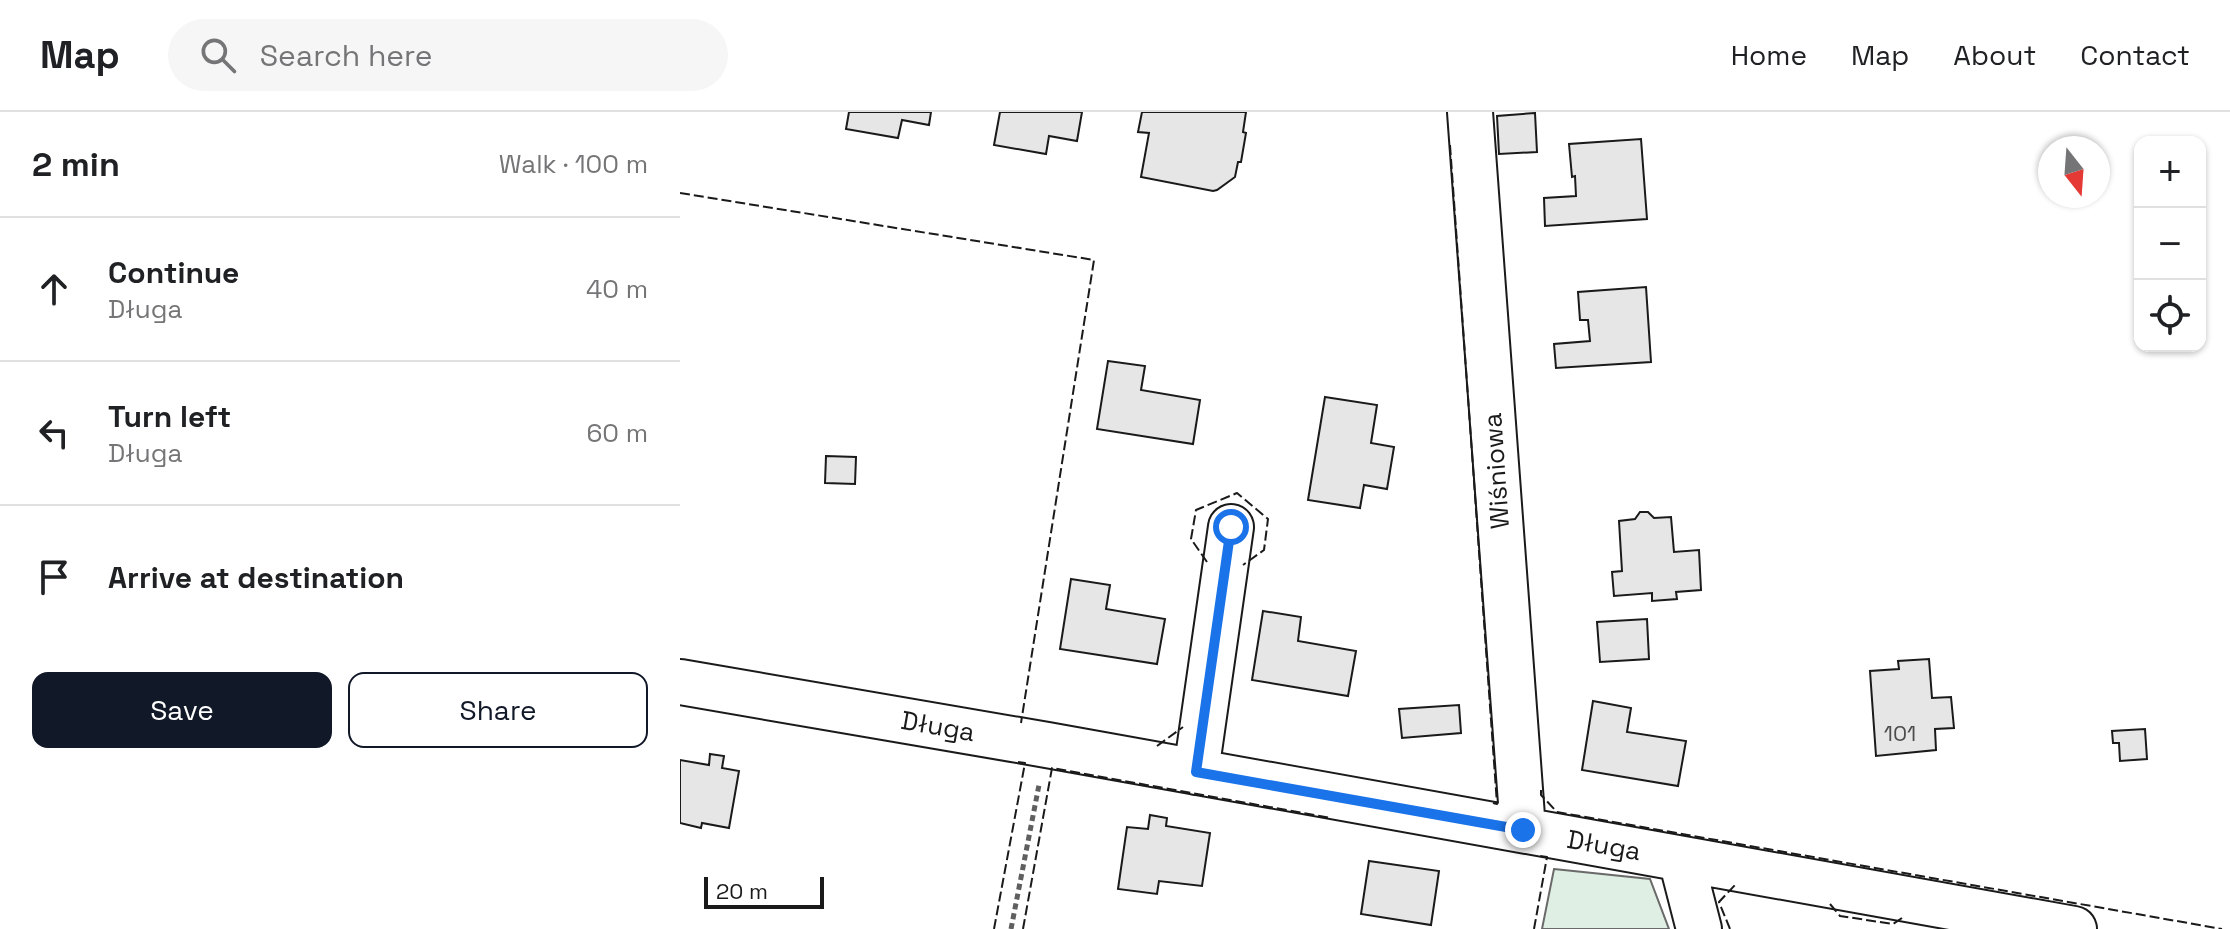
<!DOCTYPE html>
<meta charset="utf-8">
<style>
body{margin:0;font-family:"Space Grotesk",sans-serif;background:#f6f6f6;color:#202124}
.controls{position:absolute;right:24px;top:24px;display:grid;overflow:hidden;border-radius:16px;box-shadow:0 2px 6px #0004}
.controls button{width:72px;height:72px;display:grid;place-items:center;padding:0;border:0;border-bottom:2px solid #e0e0e0;background:#fff;color:#202124;font:40px sans-serif}
.compass{position:absolute;left:1358px;top:24px;width:72px;height:72px;border-radius:50%;background:#fff;box-shadow:0 2px 6px #0004;rotate:163deg}
.scale{position:absolute;left:24px;bottom:20px;width:120px;box-sizing:border-box;padding-left:8px;border:4px solid #1a1a1a;border-top:0;font-size:22px;line-height:28px;white-space:nowrap;color:#1a1a1a;-webkit-text-stroke:6px #fff;paint-order:stroke}
.stop{position:absolute;width:24px;height:24px;margin:-18px;border:6px solid #1a73e8;border-radius:50%;background:#fff}
.stop.end{background:#1a73e8;border-color:#fff;box-shadow:0 2px 8px #0008}
.list{margin:0;padding:0;list-style:none}
h2{display:flex;justify-content:space-between;align-items:center;height:104px;margin:0;padding:0 32px;font-size:34px}
h2 small{font-size:26px;font-weight:400;color:#757577}
.list li{display:grid;grid-template-columns:52px 1fr auto;gap:24px;align-items:center;box-sizing:border-box;height:144px;padding:0 32px;border-top:2px solid #e0e0e0}
.list b{display:block;font-size:30px;white-space:nowrap}
.list p{margin:0;font-size:26px;white-space:nowrap;color:#757577}
.list em{font-size:26px;font-style:normal;color:#757577}
.actions{display:flex;gap:16px;padding:24px 32px}
.actions a{flex:1;padding:18px 0;border:2px solid #111827;border-radius:16px;text-align:center;font-size:28px;color:#111827}
.actions .main{background:#111827;color:#fff}
.icon{flex:none;width:44px;height:44px;fill:none;stroke:currentColor;stroke-width:2;stroke-linecap:round;stroke-linejoin:round}
.map{position:relative;flex:none;width:1550px;height:817px;overflow:hidden}
header{display:flex;align-items:center;gap:48px;box-sizing:border-box;height:112px;padding:0 40px;background:#fff;border-bottom:2px solid #e0e0e0}
header strong{font-size:38px}
nav{display:flex;gap:44px;margin-inline-start:auto;font-size:28px}
.search{width:560px;height:72px;background:#f6f6f6;display:flex;align-items:center;gap:20px;box-sizing:border-box;padding:0 28px;border-radius:44px;color:#757577;font-size:30px}
main{display:flex}
aside{flex:1;background:#fff}
.map>svg:first-child{display:block}
.green{fill:#e0efe3;stroke:#6a6a6a;stroke-width:2}
.building{fill:#e6e6e6;stroke:#1a1a1a;stroke-width:2}
.lines{fill:none;stroke-linecap:round;stroke-linejoin:round}
.minor-casing{stroke:#1a1a1a;stroke-width:48}
.path{stroke:#5f5f5f;stroke-width:5;stroke-dasharray:6 4;stroke-linecap:butt}
.minor{stroke:#fff;stroke-width:44}
.fence{stroke:#1a1a1a;stroke-width:2;stroke-dasharray:10 4;stroke-linecap:butt}
.route{stroke:#1a73e8;stroke-width:10}
.labels{text-anchor:middle;dominant-baseline:central;stroke-width:6;stroke-linejoin:round;paint-order:stroke}
.number-label{font-size:22px;fill:#4d4d4d}
.street-label{font-size:26px;fill:#1a1a1a;stroke:#fff}
</style>
<header>
<strong>Map</strong>
<div class="search"><svg class="icon" aria-label="search" viewBox="0 0 24 24"><circle cx="10" cy="10" r="6"/><path d="M15 15l6 6"/></svg>Search here</div>
<nav><a>Home</a><a>Map</a><a>About</a><a>Contact</a></nav>
</header>
<main>
<aside>
<h2>2 min<small>Walk · 100 m</small></h2>
<ul class="list">
<li><svg class="icon" aria-label="ahead" viewBox="0 0 24 24"><path d="M12 20V5M6 11l6-6 6 6"/></svg><div><b>Continue</b><p>Długa</p></div><em>40 m</em></li>
<li><svg class="icon" aria-label="left" viewBox="0 0 24 24"><path d="M17 20v-9H6M10 6l-5 5 5 5"/></svg><div><b>Turn left</b><p>Długa</p></div><em>60 m</em></li>
<li><svg class="icon" aria-label="arrive" viewBox="0 0 24 24"><path d="M6 21V4h12l-3 4 3 4H6"/></svg><div><b>Arrive at destination</b></div></li>
</ul>
<div class="actions"><a class="main">Save</a><a>Share</a></div>
</aside>
<div class="map">
<svg width="1550" height="817" viewBox="0 0 1550 817">
<rect width="100%" height="100%" fill="#fff"/>
<path class="green" d="M874 757 970 767 989 817H862Z"/>
<path class="building" d="M169 0H251L249 13 222 8 218 26 166 17Z
M320 0H402L397 29 369 24 366 42 314 33Z
M462 0H566L563 20 566 21 561 50H558L555 65 537 78 533 79 461 65 469 21 458 20Z
M855 1 857 40 819 42 817 4Z
M961 27 967 107 865 114 864 86 896 84 895 64 892 65 889 32Z
M966 175 971 250 876 256 874 232 910 229 908 208H900L898 180Z
M428 249 465 254 461 278 520 288 513 332 417 317Z
M645 285 697 293 691 331 714 335 707 377 684 373 680 396 628 388Z
M146 344 176 345 175 372 145 371Z
M960 400H968L974 406 991 405 994 440 1019 438 1021 478 996 480 997 487 972 489V481L934 484 932 460 942 459 939 409 955 407Z
M391 467 430 473 426 497 485 507 477 552 380 537Z
M583 499 621 505 618 529 676 539 668 584 572 568Z
M967 507 969 547 920 550 917 510Z
M1249 547 1252 586 1271 585 1274 616 1255 617 1256 638 1196 644 1190 559 1219 557 1218 549Z
M913 589 951 596 947 620 1006 629 998 674 902 658Z
M779 593 781 621 722 626 719 597Z
M1465 617 1467 647 1440 649 1439 631H1433L1432 619Z
M30 642 44 644 42 656 59 659 49 716 22 711 21 716 0 711V648L29 653Z
M470 703 487 706 486 714 530 721 522 774 479 769 477 782 438 777 447 715 468 717Z
M689 749 759 759 751 813 681 802Z"/>
<g class="lines">
<g class="minor-casing">
<path id="minor" d="M790 0 843 718
M0 570 367 633 1394 817
M516 660 551 415
M1001 747 1019 817"/>
</g>
<path class="path" d="M331 817 359 673"/>
<use href="#minor" class="minor"/>
<path class="fence" d="M770 33 817 692 813 691
M0 81 414 148 341 611
M527 450 511 427 516 398 557 381 588 407 584 438 563 453
M477 634 503 615
M861 678V683L877 700 1542 817
M1150 792 1160 804 1213 812 1225 804
M314 817 345 651 338 650
M343 817 372 656 651 706
M854 817 867 745 860 744
M1050 817 1039 790 1055 773"/>
</g>
<g class="lines">
<path class="route" d="M551 415 516 660 843 718"/>
</g>
<g class="labels">
<g class="number-label">
<text x="1220" y="621">101</text>
</g>
<g class="street-label">
<text transform="translate(816 359) rotate(-94)">Wiśniowa</text>
<text transform="translate(258 614) rotate(10)">Długa</text>
<text transform="translate(924 733) rotate(10)">Długa</text>
</g>
</g>
</svg>
<div class="controls">
<button>+</button>
<button>−</button>
<button><svg class="icon" aria-label="locate" viewBox="0 0 24 24"><circle cx="12" cy="12" r="6"/><path d="M12 2v4M12 18v4M2 12h4M18 12h4"/></svg></button>
</div>
<svg class="compass" viewBox="-18 -18 36 36"><path d="M0-13l5 13h-10z" fill="#e53935"/><path d="M0 13l5-13h-10z" fill="#757577"/></svg>
<div class="scale">20 m</div>
<div class="stop" style="left:551px;top:415px"></div>
<div class="stop end" style="left:843px;top:718px"></div>
</div>
</main>
